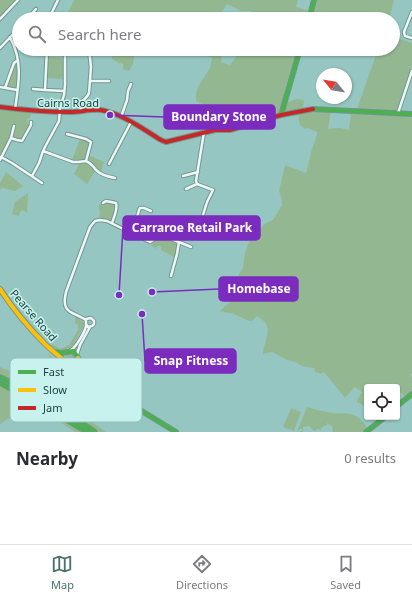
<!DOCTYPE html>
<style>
body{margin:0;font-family:"Noto Sans",sans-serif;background:#f7f7f7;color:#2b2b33}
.controls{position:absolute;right:12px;bottom:12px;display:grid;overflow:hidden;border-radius:4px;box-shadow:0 1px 3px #0004}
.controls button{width:36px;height:36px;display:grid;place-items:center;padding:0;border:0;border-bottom:1px solid #e1e1e2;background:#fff;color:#2b2b33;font:20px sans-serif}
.compass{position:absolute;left:316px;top:68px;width:36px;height:36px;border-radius:50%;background:#fff;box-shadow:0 1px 3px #0004;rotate:300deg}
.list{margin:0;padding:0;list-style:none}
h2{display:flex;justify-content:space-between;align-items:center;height:52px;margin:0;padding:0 16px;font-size:17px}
h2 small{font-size:13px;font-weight:400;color:#7c7c81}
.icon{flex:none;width:22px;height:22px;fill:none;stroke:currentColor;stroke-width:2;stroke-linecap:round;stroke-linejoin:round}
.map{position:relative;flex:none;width:412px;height:432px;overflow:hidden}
.search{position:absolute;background:#fff;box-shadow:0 1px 3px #0004;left:12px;right:12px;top:12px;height:44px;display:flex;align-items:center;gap:10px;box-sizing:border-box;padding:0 14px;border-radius:22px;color:#7c7c81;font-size:15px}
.sheet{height:112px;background:#fff}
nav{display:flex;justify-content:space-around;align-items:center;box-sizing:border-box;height:56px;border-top:1px solid #e1e1e2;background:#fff;font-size:11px;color:#7c7c81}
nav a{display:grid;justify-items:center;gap:2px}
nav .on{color:#48716c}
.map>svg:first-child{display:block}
.green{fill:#93b891}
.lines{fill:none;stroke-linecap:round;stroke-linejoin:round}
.street-casing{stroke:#709793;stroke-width:4.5}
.fast-casing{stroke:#709793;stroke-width:6}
.slow-casing{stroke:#709793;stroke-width:6}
.jam-casing{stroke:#709793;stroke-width:6}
.street{stroke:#eff6f6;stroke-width:2.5}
.fast{stroke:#4caf50;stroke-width:4}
.slow{stroke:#ffc107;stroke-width:4}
.jam{stroke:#c62828;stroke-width:4}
.labels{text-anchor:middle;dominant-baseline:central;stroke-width:3;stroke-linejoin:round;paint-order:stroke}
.street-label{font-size:11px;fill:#1e433f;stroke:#c8f2ed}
.key{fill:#c8f2ed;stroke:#95beb9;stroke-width:1}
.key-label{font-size:11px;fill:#1e433f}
.leader{fill:none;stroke:#7b2cbf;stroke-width:1.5}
.callout-dot{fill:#7b2cbf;stroke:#c8f2ed;stroke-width:1.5}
.callout{fill:#7b2cbf;stroke:#7b2cbf;stroke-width:1.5}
.callout-label{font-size:12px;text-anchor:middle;font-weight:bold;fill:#fff}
</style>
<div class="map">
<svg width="412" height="432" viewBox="0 0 412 432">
<rect width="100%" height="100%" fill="#96c6c1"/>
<path class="green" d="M0 0H16L0 17Z
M74 0H298L296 7 309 11 308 16 295 12 293 19H248L251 11H241L227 4 218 19H67L66 18 67 14Z
M317 0H394L389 19H323L312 16Z
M393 37 412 43V65L397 112 357 109 378 49H393Z
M112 49H135L133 64 129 71 123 69V64L119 63 112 59Z
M187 49H222L221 62 230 65 237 55 239 49H298L287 82 279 114 230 129 226 128V124L213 116 211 108 196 101V93L199 85 210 68 212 58Z
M48 57 63 58 64 79 47 78Z
M15 65H17L18 66C18 73 19 81 16 88L8 87 7 85Z
M297 99 304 100 303 108 281 115 286 100 288 102Z
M0 109 32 112 30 118 27 119 29 127 21 140 14 138 15 124 13 127 12 133 2 153H0Z
M311 110 331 111 328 129 340 128 349 130 351 113 412 116V373L410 375 412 377V392L407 396 405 397 393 383 388 387H367V403L364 406 357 402V400L362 392 355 387 345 398 324 372 321 374 315 372 314 368 302 366 295 362 287 360 272 352 263 354C263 344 272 331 265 322 263 320 259 318 257 316L252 321H249L234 314 219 311C225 307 237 296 239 290 239 287 238 286 237 284L239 274 243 268 245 253 249 242 254 238 264 224 273 220 282 205V200L279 191 285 165 306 173 312 149 317 135V132L308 128 305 129C299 125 297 121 300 113Z
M80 139 89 142V145L85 160 78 161 72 160Z
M89 155 104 162 101 172C95 168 96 164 89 160Z
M86 163 93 166 95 171 87 184 74 174 79 164Z
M6 172 22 185 23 186 15 191 2 188 0 190V183Z
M28 193 27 213 23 210 20 212 19 216 12 214 15 202Z
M105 203 115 204 113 219 110 221 99 219 100 211 99 210V204L103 206Z
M158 234 176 242 177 244 176 255 174 257 161 250V247L159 246H157L156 249 151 245 153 243Z
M77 317 81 320 84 324C82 332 76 337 74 345 64 352 61 352 50 346L52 344 60 349 69 345 78 330V325L75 323V318Z
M65.5 358a5.5 5.5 0 1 1 11 0a5.5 5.5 0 1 1-11 0Z
M48 353 54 359C50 361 45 365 45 370L34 382H36L58 359 65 367 73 372 47 393 87 418 106 432H100C68 411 35 392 0 375V367L7 370 28 382 50 358Z
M0 385 49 411 83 432H75L42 410 30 405 0 424Z
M307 407C315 409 324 412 332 413 350 414 357 411 367 428L362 432H333L332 426 327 423V425L321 428V430L317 429 316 431H314L309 426 303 427V432H300V431H302V429H300L297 432Z
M291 408 301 412 294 431 283 427Z"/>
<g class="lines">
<g class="street-casing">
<path id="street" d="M412 12 404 32 405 36 412 38
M0 19 18 0
M27 19 36 9
M49 19 52 12 58 0
M10 37C23 61 19 83 15 109
M0 48 19 28
M47 49 45 90 64 91
M90 81H109
M0 87 17 90
M5 88 14 63 18 60
M33 89 45 90
M81 111C79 97 86 102 89 93L91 67 89 49
M398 113 412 71
M121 117 127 100 128 91 131 84
M67 134 86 139 91 142 86 161
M11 138 17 140 22 141 31 125V122
M43 151 73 162H78L86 161
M1 157 12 163 42 183
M0 160 11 138 14 126
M86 161C93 164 92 166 96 170 101 175 109 177 115 178
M109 164 131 122
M32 176 39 163 43 151 46 145 59 121 60 108 64 95 65 85V49
M183 176 198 172
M197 184 213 190 207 202 203 215
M186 189 197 184 196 181 204 132
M103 203 106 201 116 203C118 209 114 217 112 223
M133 233 139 210 140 208H144L151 211
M171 276 177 254 179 242
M86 320C71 311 61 313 66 292L90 227 95 221 100 220 107 221 150 242 153 240 157 233 191 247
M71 350C76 347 85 332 86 326 86 324 86 322 86 319L91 318 94 321V324L92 326 88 327 86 324
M77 354 80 345 90 327"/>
</g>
<g class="fast-casing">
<path id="fast" d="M309 19 314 0
M313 109 412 114
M281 115 300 49
M55 352 62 353 73 351C79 357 82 366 87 373 90 378 96 382 101 386L176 432
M0 377 59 408 95 432
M0 383 35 401 87 432
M397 406 412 394
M366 432 385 417"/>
</g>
<g class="slow-casing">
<path id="slow" d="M0 289C13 309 28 327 45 344 52 351 60 356 66 363 72 367 76 364 78 358"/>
</g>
<g class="jam-casing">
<path id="jam" d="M0 107C23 110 47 112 70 112 80 112 91 109 101 110 123 114 143 129 161 140L166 142 215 130H230L281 115 313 109"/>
</g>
<use href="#street" class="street"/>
<use href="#fast" class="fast"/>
<use href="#slow" class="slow"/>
<use href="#jam" class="jam"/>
</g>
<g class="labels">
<g class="street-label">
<text x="68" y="102">Cairns Road</text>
<text transform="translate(34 315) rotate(49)">Pearse Road</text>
</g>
</g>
<rect x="10" y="358" width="132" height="64" rx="6" class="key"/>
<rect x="18" y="370" width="18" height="4" fill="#4caf50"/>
<rect x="18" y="388" width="18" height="4" fill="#ffc107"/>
<rect x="18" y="406" width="18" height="4" fill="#c62828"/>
<g class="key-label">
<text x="43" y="376">Fast</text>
<text x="43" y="394">Slow</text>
<text x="43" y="412">Jam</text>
</g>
<path class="leader" d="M110 115L164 117M119 295L123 228M152 292L219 289M142 314L145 361"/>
<g class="callout-dot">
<circle cx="110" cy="115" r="4"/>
<circle cx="119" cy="295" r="4"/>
<circle cx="152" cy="292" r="4"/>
<circle cx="142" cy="314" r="4"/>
</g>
<g class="callout">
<rect x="164" y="105" width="111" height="24" rx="4"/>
<rect x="123" y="216" width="137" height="24" rx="4"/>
<rect x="219" y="277" width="79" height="24" rx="4"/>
<rect x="145" y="349" width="91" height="24" rx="4"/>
</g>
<g class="callout-label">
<text x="219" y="121">Boundary Stone</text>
<text x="192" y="232">Carraroe Retail Park</text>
<text x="259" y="293">Homebase</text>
<text x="191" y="365">Snap Fitness</text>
</g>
</svg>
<div class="controls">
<button><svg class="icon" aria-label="locate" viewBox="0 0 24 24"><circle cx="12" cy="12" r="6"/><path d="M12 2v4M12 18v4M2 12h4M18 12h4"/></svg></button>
</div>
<svg class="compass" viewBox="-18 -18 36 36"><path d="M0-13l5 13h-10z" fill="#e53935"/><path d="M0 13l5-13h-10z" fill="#7c7c81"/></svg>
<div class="search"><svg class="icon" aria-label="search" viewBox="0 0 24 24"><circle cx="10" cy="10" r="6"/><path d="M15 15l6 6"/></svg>Search here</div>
</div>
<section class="sheet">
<h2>Nearby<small>0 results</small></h2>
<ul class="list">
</ul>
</section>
<nav>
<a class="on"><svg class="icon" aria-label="map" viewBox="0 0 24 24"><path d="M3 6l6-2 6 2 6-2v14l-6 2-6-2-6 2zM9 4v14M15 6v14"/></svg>Map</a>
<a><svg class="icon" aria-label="directions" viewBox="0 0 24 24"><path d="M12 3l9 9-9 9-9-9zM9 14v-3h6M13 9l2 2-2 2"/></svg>Directions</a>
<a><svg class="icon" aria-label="saved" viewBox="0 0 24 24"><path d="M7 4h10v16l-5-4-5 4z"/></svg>Saved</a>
</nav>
